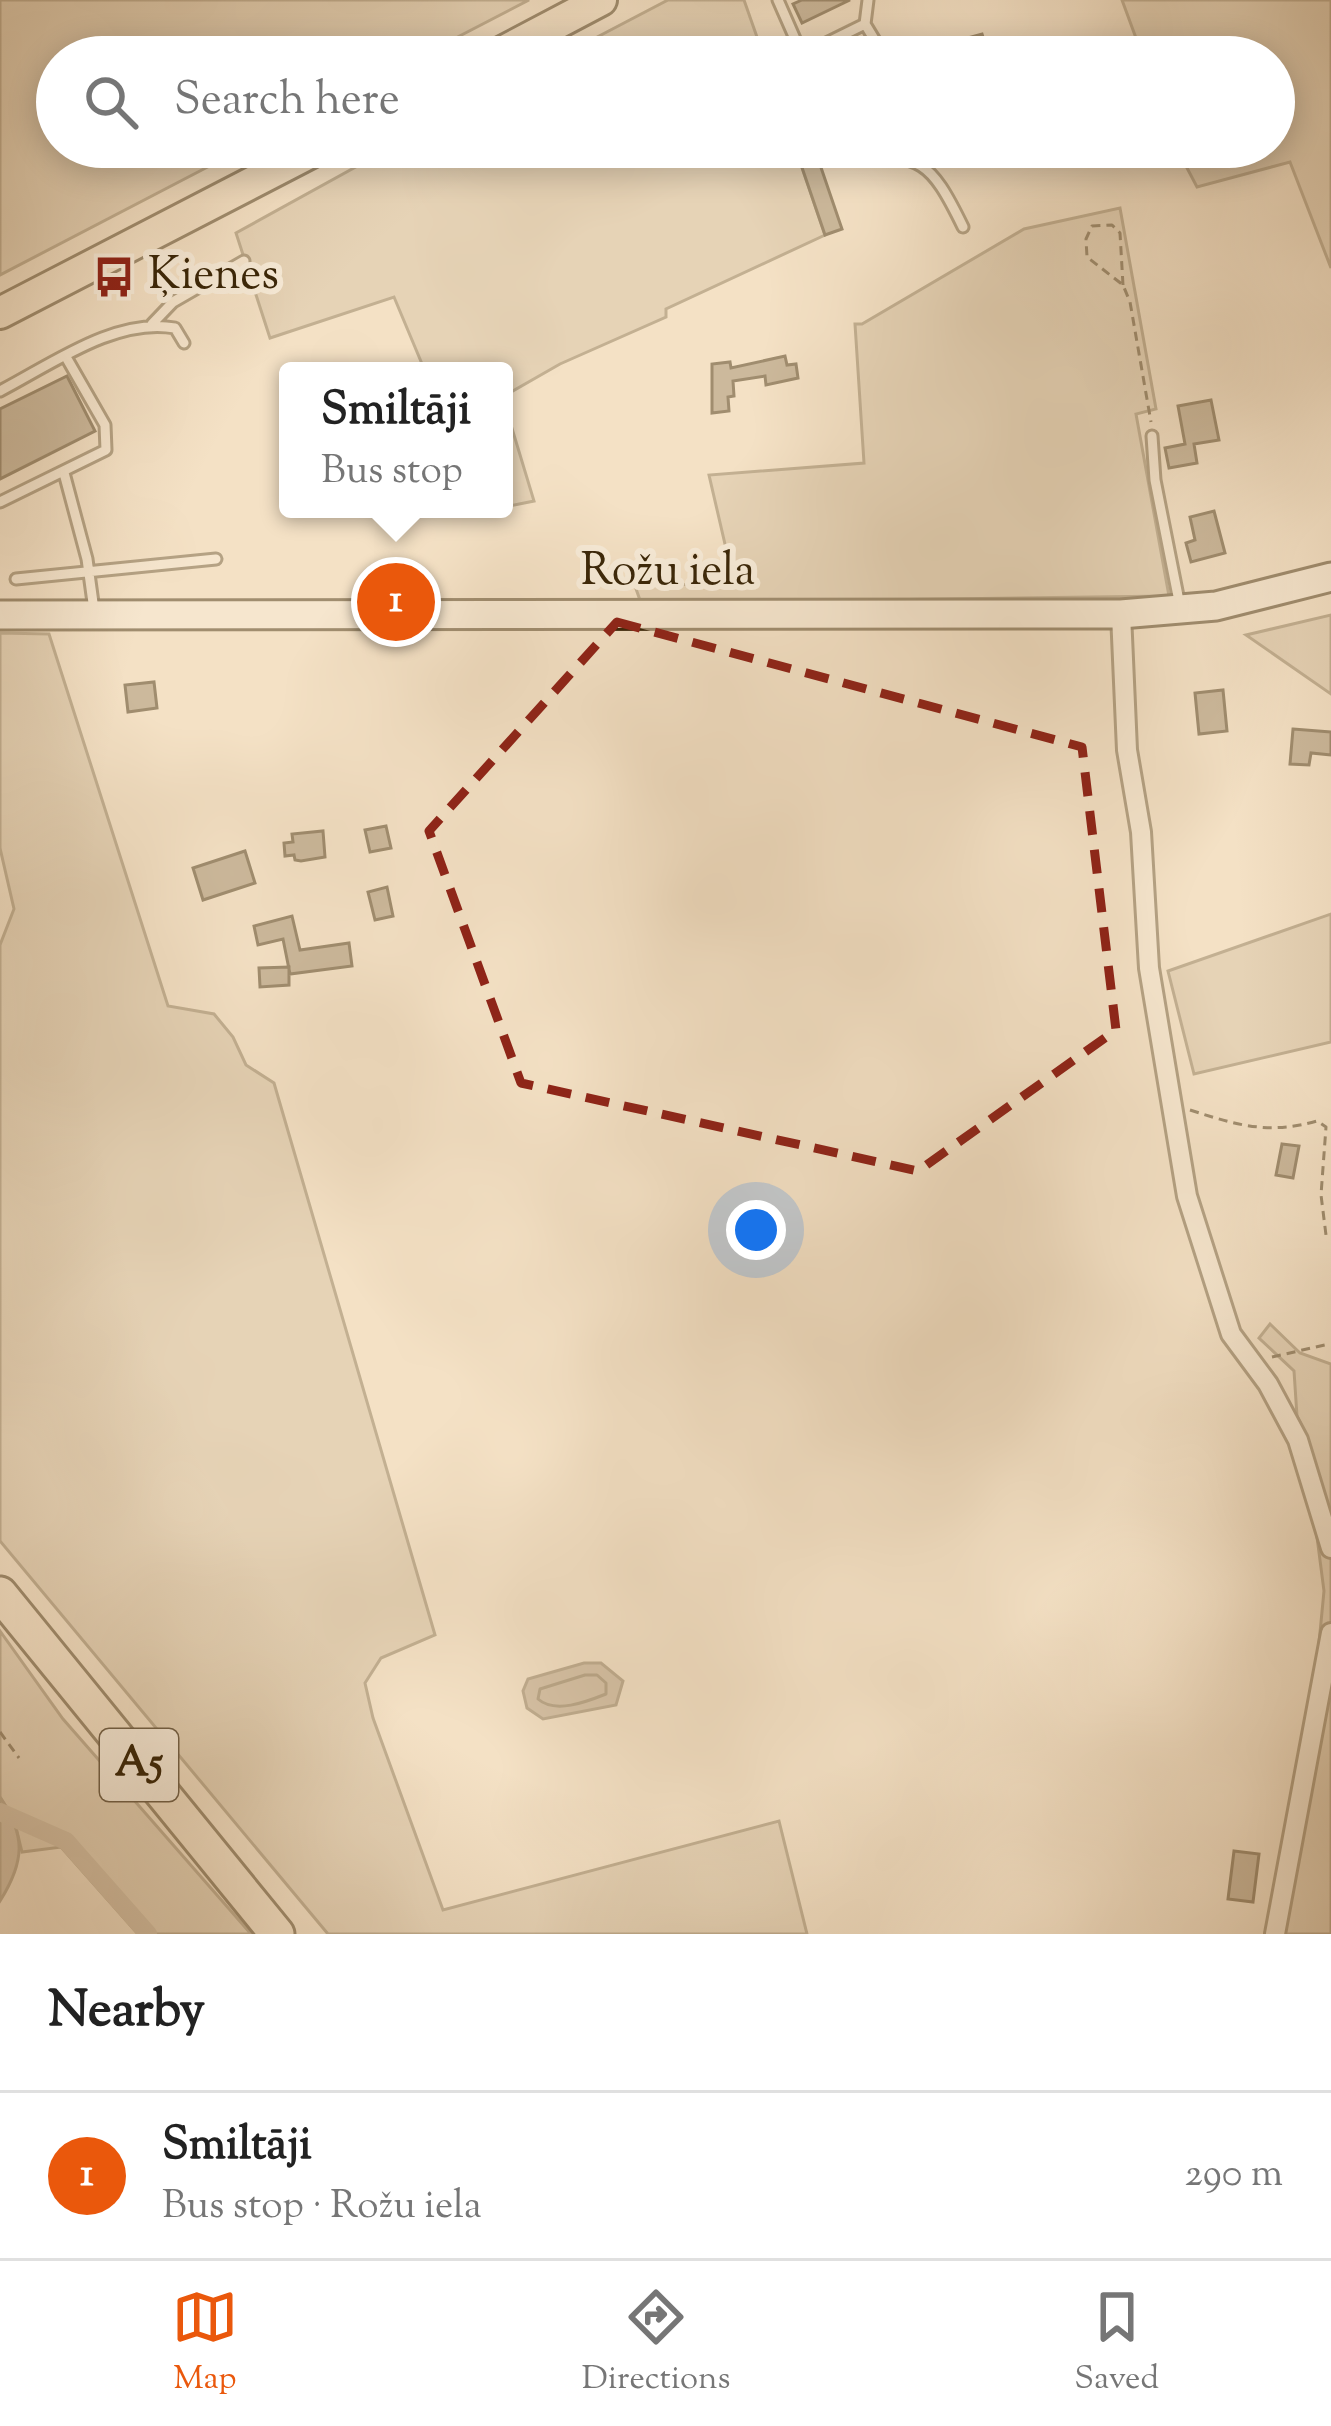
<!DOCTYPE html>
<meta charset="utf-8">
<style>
body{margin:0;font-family:"Sorts Mill Goudy",serif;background:#f6f6f6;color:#222}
.you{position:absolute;left:756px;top:1230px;width:42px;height:42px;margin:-30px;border:9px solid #fff;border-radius:50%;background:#1a73e8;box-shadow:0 0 0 18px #1a73e833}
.badge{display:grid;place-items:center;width:78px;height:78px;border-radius:50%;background:#ea580c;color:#fff;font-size:39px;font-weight:700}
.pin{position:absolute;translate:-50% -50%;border:6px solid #fff;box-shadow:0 3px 12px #0006}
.popup{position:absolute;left:279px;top:362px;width:234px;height:156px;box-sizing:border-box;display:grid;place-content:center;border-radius:12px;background:#fff;filter:drop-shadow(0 3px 9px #0005);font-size:39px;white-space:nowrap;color:#767676}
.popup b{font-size:45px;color:#222}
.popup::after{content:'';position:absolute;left:50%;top:100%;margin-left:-24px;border:24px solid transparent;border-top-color:#fff}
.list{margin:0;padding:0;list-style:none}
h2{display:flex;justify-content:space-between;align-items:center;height:156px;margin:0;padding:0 48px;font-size:51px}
h2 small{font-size:39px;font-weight:400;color:#767676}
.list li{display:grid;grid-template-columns:78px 1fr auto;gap:36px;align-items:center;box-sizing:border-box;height:168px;padding:0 48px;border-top:3px solid #e0e0e0}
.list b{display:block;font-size:45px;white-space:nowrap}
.list p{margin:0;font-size:39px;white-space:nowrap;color:#767676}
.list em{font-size:39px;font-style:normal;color:#767676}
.icon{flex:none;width:66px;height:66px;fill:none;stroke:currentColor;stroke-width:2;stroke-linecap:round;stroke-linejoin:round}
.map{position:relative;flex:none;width:1331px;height:1934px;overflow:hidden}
.search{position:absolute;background:#fff;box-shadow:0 6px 30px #0003;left:36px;right:36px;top:36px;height:132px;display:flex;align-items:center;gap:30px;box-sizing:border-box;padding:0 42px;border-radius:66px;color:#767676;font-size:45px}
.sheet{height:324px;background:#fff}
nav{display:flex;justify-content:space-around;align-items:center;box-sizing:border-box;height:168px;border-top:3px solid #e0e0e0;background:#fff;font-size:33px;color:#767676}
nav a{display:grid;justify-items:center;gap:6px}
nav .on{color:#ea580c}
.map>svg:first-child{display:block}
.green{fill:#d4c1a5;stroke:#877456;stroke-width:3}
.water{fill:#b5a185;stroke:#847053;stroke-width:3}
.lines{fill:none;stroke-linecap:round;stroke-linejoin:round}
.shore{stroke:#786446;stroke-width:3}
.canal{stroke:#b5a185;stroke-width:18}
.building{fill:#9b876a;stroke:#3a2608;stroke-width:3}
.lane-casing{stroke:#685537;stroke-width:15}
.street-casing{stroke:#685537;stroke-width:24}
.secondary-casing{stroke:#3a2608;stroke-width:33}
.primary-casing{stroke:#3a2608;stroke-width:36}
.highway-casing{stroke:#3a2608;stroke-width:39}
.path{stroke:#3a2608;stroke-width:3;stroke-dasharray:9 6;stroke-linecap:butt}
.lane{stroke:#f8ecd9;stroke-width:9}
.street{stroke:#f8ecd9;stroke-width:18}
.secondary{stroke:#f8ecd9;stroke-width:27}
.primary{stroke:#f4e1c5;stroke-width:30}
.highway{stroke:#f4e1c5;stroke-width:33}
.marked{fill:none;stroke:#8f2418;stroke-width:9;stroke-dasharray:24 15;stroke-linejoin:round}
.labels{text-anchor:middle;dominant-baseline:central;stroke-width:12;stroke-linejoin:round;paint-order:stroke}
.shield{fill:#f8ecd9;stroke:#736147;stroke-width:3}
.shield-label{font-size:42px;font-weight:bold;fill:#3a2608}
.poi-label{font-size:45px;fill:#3a2608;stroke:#f8ecd9;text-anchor:start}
.street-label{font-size:45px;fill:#3a2608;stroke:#f8ecd9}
</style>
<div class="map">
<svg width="1331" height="1934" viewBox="0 0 1331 1934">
<rect width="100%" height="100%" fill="#f4e1c5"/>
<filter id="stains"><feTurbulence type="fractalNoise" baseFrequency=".00167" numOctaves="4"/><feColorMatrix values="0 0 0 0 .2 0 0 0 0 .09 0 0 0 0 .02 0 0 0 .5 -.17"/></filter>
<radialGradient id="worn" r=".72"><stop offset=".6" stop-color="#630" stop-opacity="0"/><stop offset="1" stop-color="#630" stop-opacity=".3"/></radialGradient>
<path class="green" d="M0 0H529L419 57H57V147H246L0 275Z
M668 0H744L764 57H559Z
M1122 0H1331V268L1290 162 1197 187 1176 147H1274V57H1143Z
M392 147H795L825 235 666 309V317L560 364 504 396V371H425L394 297 270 338 236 233Z
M1120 208 1156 409 1136 414 1169 596 641 603 635 586 734 583 709 475 864 463 855 324H862L1024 229Z
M504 402 534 501 504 507Z
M1331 615V694L1246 635Z
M0 633 49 634 168 1006 214 1014 233 1037 246 1065 274 1083 435 1635 381 1658 365 1683 373 1718 443 1910 779 1821 807 1934H328L0 1541V945L14 909 0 848Z
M1331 914V1042L1194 1074 1168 971Z
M1270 1324 1300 1353 1331 1364V1934H1272L1314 1695 1324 1591 1303 1429 1297 1416 1294 1371 1259 1338Z
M0 1631 63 1719 251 1934H138L61 1847 22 1852 14 1819 0 1797Z"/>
<path class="water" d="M584 1663H601L623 1681 616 1705 543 1719 527 1708 523 1691 528 1679Z
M0 1797C26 1836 25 1861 0 1901Z"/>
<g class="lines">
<path class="shore" d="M585 1675H597L606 1683V1694C586 1702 555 1714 538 1699L540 1689Z"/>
<path class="canal" d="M0 1812 66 1841 148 1934"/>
</g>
<path class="building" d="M802 0H850L802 23 793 4Z
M982 34 989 57H965L960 40Z
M795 147H814L842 229 825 235Z
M785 356 787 365 796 364 798 378 766 385 765 376 733 381 734 396 728 397 729 411 712 413V364L730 362 731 368Z
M67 376 95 431 0 479V409Z
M1211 400 1219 440 1194 444 1197 463 1169 468 1165 448 1185 444 1178 406Z
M1214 511 1225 553 1191 562 1186 543 1195 540 1190 517Z
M154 682 157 708 128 712 125 685Z
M1223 690 1227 731 1199 734 1195 693Z
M1293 729 1331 732V755L1311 753 1309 765 1290 764Z
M386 826 391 848 370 852 365 830Z
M323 831 325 857 301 861 295 860 294 855 285 856 284 843 293 842 292 834Z
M245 851 255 883 203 900 193 868Z
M387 887 393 916 375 920 368 892Z
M292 916 300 950 349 943 352 966 290 974 283 939 258 945 254 926Z
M289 967V985L260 987 259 968Z
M1282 1144 1299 1146 1293 1178 1276 1175Z
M1234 1851 1259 1854 1253 1902 1228 1899Z"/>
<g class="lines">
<g class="lane-casing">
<path id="lane" d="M778 0 803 57
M865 24 868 0
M802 55 865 24 885 57
M836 147 839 156C919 158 926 151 963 227
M152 324 173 302 244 261
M0 391C52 364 116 317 175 328L184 343
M1152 436 1155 480 1180 606
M64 473 87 559 94 610
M0 502 106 450 105 425 66 357
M16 579 216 559"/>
</g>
<g class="street-casing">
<path id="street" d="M1121 614 1127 750 1141 832 1149 968 1187 1196 1231 1334 1268 1384 1298 1440 1331 1548
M1275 1934 1331 1633"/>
</g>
<g class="secondary-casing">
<path id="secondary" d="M0 615 1121 614 1216 606 1331 577"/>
</g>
<g class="primary-casing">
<path id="primary" d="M493 57 601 0
M0 313 321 147"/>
</g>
<g class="highway-casing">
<path id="highway" d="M0 1594 277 1934"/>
</g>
<path class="path" d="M1123 285 1120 233 1112 225 1092 226 1086 239 1087 257 1123 285 1130 302 1151 422
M1190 1110C1237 1125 1268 1135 1317 1121L1326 1127 1321 1195 1326 1235
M1272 1357 1329 1344
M0 1732 19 1758"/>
<use href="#lane" class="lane"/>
<use href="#street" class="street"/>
<use href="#secondary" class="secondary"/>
<use href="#primary" class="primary"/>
<use href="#highway" class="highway"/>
</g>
<path d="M0 0H1331V1934H0ZM617 622 1082 747 1116 1030 918 1171 521 1083 429 831Z" fill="#f4e1c5" fill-opacity=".55" fill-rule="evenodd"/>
<path class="marked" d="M617 622 1082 747 1116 1030 918 1171 521 1083 429 831Z"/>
<defs>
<g id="bus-bare" transform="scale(3.24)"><path d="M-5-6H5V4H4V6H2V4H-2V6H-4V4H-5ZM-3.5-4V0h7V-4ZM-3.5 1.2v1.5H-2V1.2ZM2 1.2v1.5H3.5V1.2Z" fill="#8f2418" stroke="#f8ecd9" stroke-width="2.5" paint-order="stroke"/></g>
</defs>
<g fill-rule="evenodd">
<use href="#bus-bare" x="114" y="277"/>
</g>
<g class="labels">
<rect class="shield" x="100" y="1729" width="78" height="72" rx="9"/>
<g class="shield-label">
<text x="139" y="1765">A5</text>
</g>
<g class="poi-label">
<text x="148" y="277">Ķienes</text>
</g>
<g class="street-label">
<text x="668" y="573">Rožu iela</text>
</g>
</g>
<rect width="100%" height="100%" filter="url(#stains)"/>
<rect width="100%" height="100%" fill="url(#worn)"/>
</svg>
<div class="you"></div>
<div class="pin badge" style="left:396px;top:602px">1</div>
<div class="popup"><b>Smiltāji</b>Bus stop</div>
<div class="search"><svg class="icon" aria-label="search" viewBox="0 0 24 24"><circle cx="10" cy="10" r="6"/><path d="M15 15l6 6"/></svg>Search here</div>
</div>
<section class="sheet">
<h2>Nearby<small></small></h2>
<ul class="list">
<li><span class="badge">1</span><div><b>Smiltāji</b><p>Bus stop · Rožu iela</p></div><em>290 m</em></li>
</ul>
</section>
<nav>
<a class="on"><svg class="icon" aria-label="map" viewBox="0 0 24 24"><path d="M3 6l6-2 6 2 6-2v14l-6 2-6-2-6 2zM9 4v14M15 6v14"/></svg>Map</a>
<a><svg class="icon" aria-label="directions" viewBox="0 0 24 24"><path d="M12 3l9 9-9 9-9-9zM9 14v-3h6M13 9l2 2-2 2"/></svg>Directions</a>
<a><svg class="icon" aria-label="saved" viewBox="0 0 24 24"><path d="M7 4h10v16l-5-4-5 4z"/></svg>Saved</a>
</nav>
